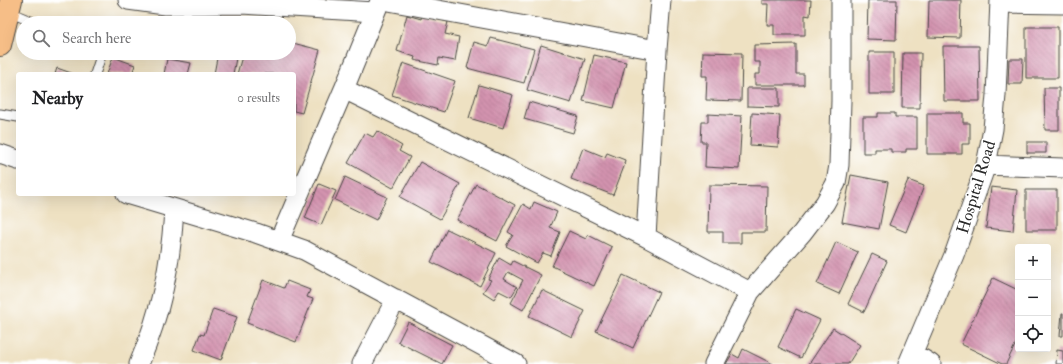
<!DOCTYPE html>
<meta charset="utf-8">
<style>
body{margin:0;font-family:"IM FELL Double Pica",serif;background:#f2f2f2;color:#202124}
.controls{position:absolute;right:12px;bottom:12px;display:grid;overflow:hidden;border-radius:4px;box-shadow:0 4px 16px #0002}
.controls button{width:36px;height:36px;display:grid;place-items:center;padding:0;border:0;border-bottom:1px solid #e0e0e0;background:#fff;color:#202124;font:20px sans-serif}
.list{margin:0;padding:0;list-style:none}
h2{display:flex;justify-content:space-between;align-items:center;height:52px;margin:0;padding:0 16px;font-size:17px}
h2 small{font-size:13px;font-weight:400;color:#757577}
.icon{flex:none;width:22px;height:22px;fill:none;stroke:currentColor;stroke-width:2;stroke-linecap:round;stroke-linejoin:round}
.map{position:relative;flex:none;width:1063px;height:364px;overflow:hidden}
.search{position:absolute;background:#fff;box-shadow:0 4px 16px #0002;left:16px;top:16px;width:280px;height:44px;display:flex;align-items:center;gap:10px;box-sizing:border-box;padding:0 14px;border-radius:22px;color:#757577;font-size:15px}
.panel{position:absolute;background:#fff;box-shadow:0 4px 16px #0002;left:16px;top:72px;width:280px;height:124px;border-radius:4px}
.map>svg:first-child{display:block}
.building{fill:url(#building-back-hatch)}
.lines{fill:none;stroke-linecap:round;stroke-linejoin:round}
.lane-casing{stroke:#484642;stroke-width:11}
.street-casing{stroke:#484642;stroke-width:21}
.primary-casing{stroke:#484642;stroke-width:24}
.lane{stroke:#fff;stroke-width:9}
.street{stroke:#fff;stroke-width:19}
.primary{stroke:#f6be87;stroke-width:22}
.labels{text-anchor:middle;dominant-baseline:central;stroke-width:3;stroke-linejoin:round;paint-order:stroke}
.street-label{font-size:17px;fill:#2b2b2b;stroke:#fff}
</style>
<div class="map">
<svg width="1063" height="364" viewBox="0 0 1063 364">
<defs>
<pattern id="building-back-hatch" width="6" height="6" patternUnits="userSpaceOnUse"><rect width="6" height="6" fill="#d393af"/><path d="M-1 5l2 2M0 0l6 6M5-1l2 2" fill="none" stroke="#ab788f"/></pattern>
</defs>
<rect width="100%" height="100%" fill="#fff"/>
<filter id="ink" filterUnits="userSpaceOnUse"><feTurbulence type="fractalNoise" baseFrequency=".025" numOctaves="2"/><feDisplacementMap in="SourceGraphic" scale="8" xChannelSelector="R" yChannelSelector="G"/><feConvolveMatrix kernelMatrix="1 2 1 2 8 2 1 2 1" color-interpolation-filters="sRGB"/></filter>
<filter id="wash" filterUnits="userSpaceOnUse"><feTurbulence type="fractalNoise" baseFrequency=".012" numOctaves="4" result="noise"/><feDisplacementMap in="SourceGraphic" scale="16" xChannelSelector="R" yChannelSelector="G"/><feGaussianBlur stdDeviation="0.9" result="paint"/><feColorMatrix in="noise" values="0 0 0 0 0 0 0 0 0 0 0 0 0 0 0 0 0 1.4 0 .05"/><feComposite in="paint" operator="in"/></filter>
<g filter="url(#wash)">
<rect width="100%" height="100%" fill="#eee1c2"/>
<g id="blocks">
<path class="building" d="M762 0H811L810 16 805 15V35H774V25H767L768 4H762Z
M868 0H897L896 40 867 39Z
M929 0H961L960 38 928 37Z
M407 15 421 19 422 15 448 22 445 34 459 37 455 61 439 58 438 65 414 60 415 57 397 51Z
M1026 27H1058V78H1026Z
M491 38 534 49 524 83 467 68 474 42 488 46Z
M289 42 320 50 302 113 294 111V74H237L243 53H289Z
M796 44V74H804V85H755V74H760V62H754V45Z
M541 45 585 59 571 103 527 90Z
M943 46H979L980 101H944Z
M703 52 742 53 741 101 706 100 707 76H702Z
M869 52H894V94H869Z
M218 53H237L233 74H214Z
M903 53H921L920 108H902Z
M594 55 626 62 614 108 583 101Z
M113 57 135 65 132 74H107Z
M167 59 191 63 188 74H164Z
M1009 59H1023L1022 84H1008Z
M403 63 455 81 444 112 392 95Z
M57 68 74 74H55Z
M479 85 513 95 503 128 469 118Z
M747 88H779V107L747 106Z
M1044 88H1059V130H1045Z
M529 102 578 116 573 133 524 119Z
M752 113 780 115 778 147 750 145Z
M878 113H895V117H917V149H906V152H891V149H875V153H863V117H878Z
M927 113H963V123H970V144H962V154H927Z
M708 114 742 116 739 169 705 167 706 142H701L702 122H708Z
M377 131 402 146 399 151 410 157 393 188 348 163 365 133 373 137Z
M1027 142H1046V153H1027Z
M583 148 605 157 607 153 625 160 624 164H625L613 195 571 179Z
M420 162 460 184 440 219 400 197Z
M851 175 888 182 879 229 842 222Z
M345 177 387 197 376 220 335 200Z
M908 180 924 186 906 232 889 225Z
M319 184 336 191 321 225 305 218Z
M476 184 515 205 497 241 457 220Z
M709 185 767 186 766 232H741V243H723V232H708Z
M991 187 1017 190 1013 231 986 228Z
M1026 190H1057V230H1026Z
M534 202 557 212 550 228 560 232 551 256 543 253 537 263 506 246 513 235 508 232 523 204 531 209Z
M447 229 496 253 480 286 431 262Z
M569 231 586 239 588 235 612 247 594 286 552 266Z
M836 242 858 252 839 294 817 284Z
M872 254 887 261 864 312 848 304Z
M499 258 511 265 513 261 541 275 523 310 511 303 523 280 508 272 504 279 517 287 511 297 499 291 494 299 483 292 491 280 488 279Z
M623 275 659 292 633 348 596 331Z
M993 278 1018 290V339L1006 364H1002L961 344Z
M263 280 284 288 287 281 310 290 307 297 313 299 296 342 247 323Z
M542 290 585 311 572 337 529 316Z
M213 309 237 317 221 360 194 350 200 334 204 335Z
M796 309 820 320 801 358 778 347Z
M1062 313H1063V336H1060Z
M408 322 452 345 442 364 398 342Z
M833 328 860 345 848 364H809Z
M743 349 773 364H726L732 354 739 358Z
M1057 350 1063 351V364H1056Z"/>
</g>
</g>
<g filter="url(#ink)">
<use href="#blocks" fill-opacity="0" stroke="#484642" stroke-width="1"/>
<g class="lines">
<g class="lane-casing">
<path id="lane" d="M9 12 35 23
M95 74 100 59 97 53
M0 114 18 117"/>
</g>
<g class="street-casing">
<path id="street" d="M128 0 165 5 242 4 375 12
M383 0 657 50 661 0
M1000 3 1063 4
M344 89 380 1
M0 154 18 160
M986 165 1063 168
M126 194 256 233 304 250 516 364
M646 237 657 50
M279 241 344 89 646 237 750 292 714 364
M750 292 802 233 825 203 836 183 839 165 841 101V0
M913 353 931 364
M139 364C161 312 171 265 174 209
M362 364 396 299
M908 364 954 255 986 165 993 129 996 95 1000 0"/>
</g>
<g class="primary-casing">
<path id="primary" d="M0 45 11 0"/>
</g>
<use href="#lane" class="lane"/>
<use href="#street" class="street"/>
<use href="#primary" class="primary"/>
</g>
</g>
<g class="labels">
<g class="street-label">
<text transform="translate(976 187) rotate(-73)">Hospital Road</text>
</g>
</g>
</svg>
<div class="controls">
<button>+</button>
<button>−</button>
<button><svg class="icon" aria-label="locate" viewBox="0 0 24 24"><circle cx="12" cy="12" r="6"/><path d="M12 2v4M12 18v4M2 12h4M18 12h4"/></svg></button>
</div>
<div class="search"><svg class="icon" aria-label="search" viewBox="0 0 24 24"><circle cx="10" cy="10" r="6"/><path d="M15 15l6 6"/></svg>Search here</div>
<section class="panel">
<h2>Nearby<small>0 results</small></h2>
<ul class="list">
</ul>
</section>
</div>
